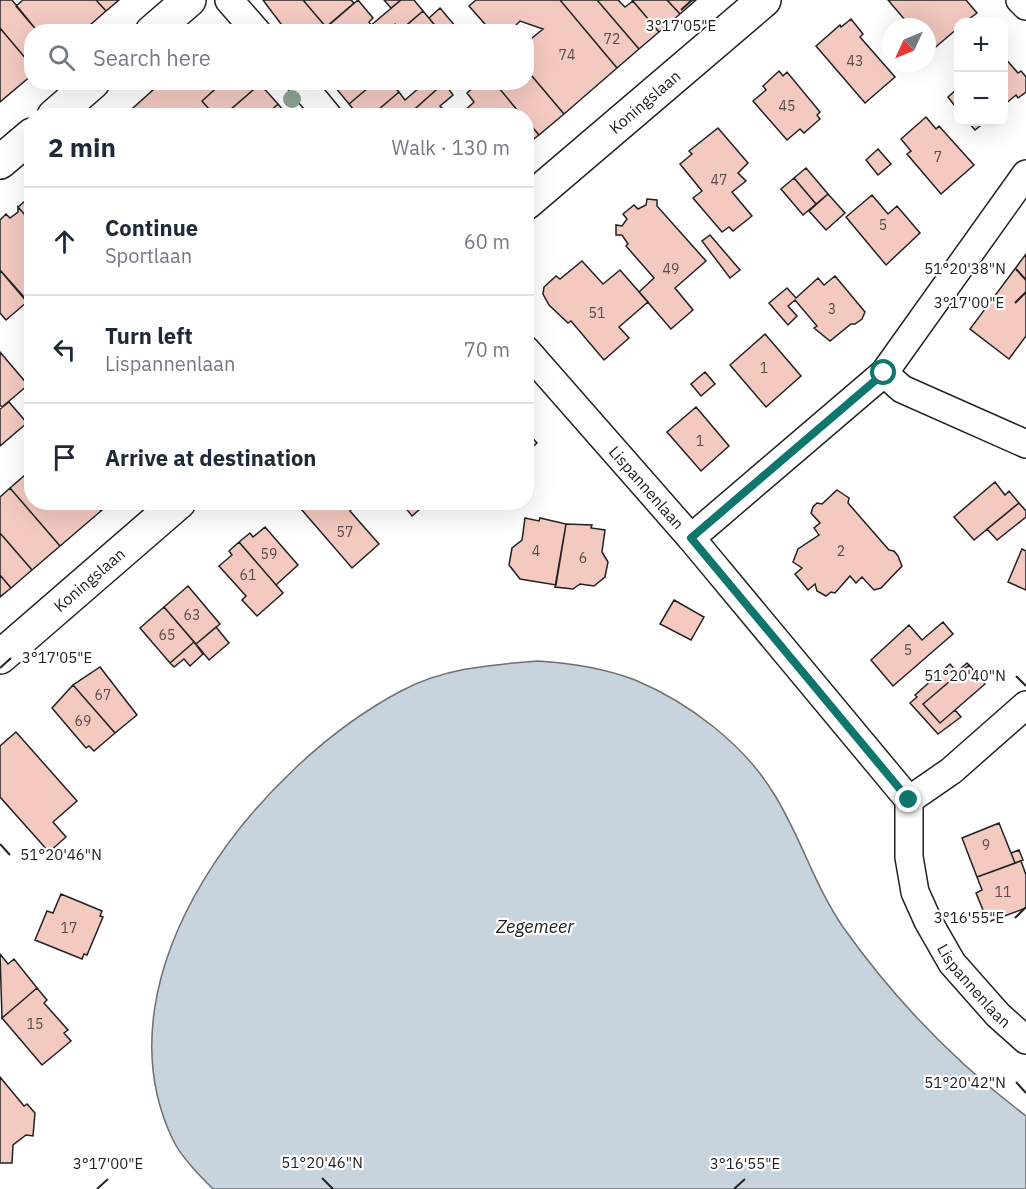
<!DOCTYPE html>
<meta charset="utf-8">
<style>
body{margin:0;font-family:"IBM Plex Sans",sans-serif;background:#f6f6f7;color:#1f2937}
.controls{position:absolute;right:18px;top:18px;display:grid;overflow:hidden;border-radius:12px;box-shadow:0 6px 24px #0002}
.controls button{width:54px;height:54px;display:grid;place-items:center;padding:0;border:0;border-bottom:2px solid #e0e1e3;background:#fff;color:#1f2937;font:30px sans-serif}
.compass{position:absolute;left:882px;top:18px;width:54px;height:54px;border-radius:50%;background:#fff;box-shadow:0 6px 24px #0002;rotate:226deg}
.stop{position:absolute;width:18px;height:18px;margin:-14px;border:4px solid #0f766e;border-radius:50%;background:#fff}
.stop.end{background:#0f766e;border-color:#fff;box-shadow:0 2px 6px #0008}
.list{margin:0;padding:0;list-style:none}
h2{display:flex;justify-content:space-between;align-items:center;height:78px;margin:0;padding:0 24px;font-size:26px}
h2 small{font-size:20px;font-weight:400;color:#747a83}
.list li{display:grid;grid-template-columns:39px 1fr auto;gap:18px;align-items:center;box-sizing:border-box;height:108px;padding:0 24px;border-top:2px solid #e0e1e3}
.list b{display:block;font-size:22px;white-space:nowrap}
.list p{margin:0;font-size:20px;white-space:nowrap;color:#747a83}
.list em{font-size:20px;font-style:normal;color:#747a83}
.icon{flex:none;width:33px;height:33px;fill:none;stroke:currentColor;stroke-width:2;stroke-linecap:round;stroke-linejoin:round}
.map{position:relative;flex:none;width:1026px;height:1189px;overflow:hidden}
.search{position:absolute;background:#fff;box-shadow:0 6px 24px #0002;left:24px;top:24px;width:510px;height:66px;display:flex;align-items:center;gap:15px;box-sizing:border-box;padding:0 21px;border-radius:24px;color:#747a83;font-size:22px}
.panel{position:absolute;background:#fff;box-shadow:0 6px 24px #0002;left:24px;top:108px;width:510px;height:402px;border-radius:24px}
.map>svg:first-child{display:block}
.water{fill:#c7d3dd;stroke:#6f6f6f;stroke-width:1.5}
.building{fill:#f3c9c0;stroke:#222;stroke-width:1.5}
.lines{fill:none;stroke-linecap:round;stroke-linejoin:round}
.street-casing{stroke:#222;stroke-width:30}
.primary-casing{stroke:#222;stroke-width:36}
.street{stroke:#fff;stroke-width:27}
.primary{stroke:#fff;stroke-width:33}
.tree{fill:#8da692}
.route{stroke:#0f766e;stroke-width:8}
.ticks{fill:none;stroke:#222;stroke-width:2}
.labels{text-anchor:middle;dominant-baseline:central;stroke-width:4.5;stroke-linejoin:round;paint-order:stroke}
.number-label{font-size:14px;fill:#564c4a}
.street-label{font-size:16px;fill:#222;stroke:#fff}
.water-label{font-size:18px;font-style:italic;fill:#222;stroke:#fff}
.ticks-label{font-size:15px;text-anchor:middle;fill:#222;stroke:#fff;stroke-width:4.5;stroke-linejoin:round;paint-order:stroke}
</style>
<div class="map">
<svg width="1026" height="1189" viewBox="0 0 1026 1189">
<rect width="100%" height="100%" fill="#fff"/>
<path class="water" d="M537 661C570 663 604 668 635 680 688 702 744 744 774 794 801 837 814 885 843 927 894 999 956 1063 1026 1116V1189H213C200 1176 181 1157 173 1140 92 972 259 766 401 691 444 668 489 665 537 661Z"/>
<path class="building" d="M0 0H12L38 32H32V66L0 28Z
M23 0H96L106 11 82 32H38L16 6Z
M96 0H119L106 11Z
M263 0H303L326 27 321 32H287Z
M303 0H351L354 3 326 27Z
M358 0 373 18 369 22 371 25 363 32H321Z
M384 0H401L391 8Z
M414 0 423 11 400 31 395 24 386 32H363L401 0Z
M476 0H560L617 68 564 114 526 69V43L543 29 520 21 509 32H492L469 6Z
M560 0H597L639 49 617 68Z
M597 0H618L625 7 633 1 659 32 639 49Z
M667 0 680 14 659 32 632 0Z
M667 0H696L680 14Z
M888 0H966L977 13 965 22H958V28L931 51 927 46V27H911Z
M440 8 456 27 452 32H440L429 18Z
M423 11 438 29 404 32 402 29Z
M851 19 863 34 860 37 895 77 865 103 816 46 840 25 841 27Z
M0 28 32 66V75L0 102Z
M1004 57 1018 73 1021 71 1026 77V92L1018 98 1016 95 1004 105Z
M526 69 564 114 539 135 526 120V116H522L494 82H526Z
M779 71 783 76 787 72 820 112 817 115 820 119 804 133 800 129 787 140 753 101 766 90 763 86Z
M162 82H223L202 101 215 116H124Z
M223 82H259L260 84 223 116H215L202 101Z
M339 82H375L349 104 335 87Z
M375 82H397L393 86 399 92 371 116H359L349 104Z
M426 82H445L407 116H371L399 92 405 100Z
M445 82H454L448 88 453 95 440 106 446 112 442 116H407Z
M479 82H494L522 116H459L474 102 467 93Z
M260 84 278 104 265 116H223Z
M958 88V110L948 97Z
M278 104 288 116H265Z
M926 117 936 129 939 126 974 165 941 194 907 154 911 151 901 139Z
M526 120 539 135 526 145Z
M968 122H985L975 130Z
M718 128 748 163 738 173 746 181 732 192 752 216 733 231 729 227 722 232 693 198 702 191 680 164 692 154 689 151Z
M878 149 891 164 878 175 866 160Z
M806 168 828 194 816 204 794 178Z
M794 178 816 204 803 215 781 189Z
M828 194 845 213 826 230 809 211Z
M32 195V223L18 207Z
M872 195 888 214 897 206 920 233 886 265 846 217Z
M647 199 657 200V206L706 261 675 288 693 310 671 329 639 292 654 278 626 246 628 244 622 235H616V225L622 226 627 219 623 214 634 205 638 209 646 205Z
M18 207 32 223V306L0 270V220L6 214 10 218 18 212Z
M710 235 740 270 730 278 702 241Z
M1026 254V336L1009 359 970 329Z
M582 261 603 284 620 270 648 302 619 327 629 338 604 360 571 321 568 323 549 305 543 294 544 287 556 276 560 279Z
M0 270 27 302 6 320 0 313Z
M835 276 865 312 862 319 855 324H851L830 341 814 328 817 326 795 300 788 306 797 316 788 325 769 303 787 288 796 298 818 278 824 285Z
M765 334 801 376 766 407 730 365Z
M0 352 28 385 2 407 0 405Z
M705 372 715 384 701 396 691 384Z
M9 402 27 423 0 446V409Z
M696 407 729 446 701 471 667 432Z
M526 431 537 443 526 453Z
M32 469V502H94L101 511 60 546 10 488Z
M995 482 1005 495 1009 491 1019 503 974 540 954 517Z
M10 488 60 546 32 570 0 533V497Z
M837 490 849 498 848 503 889 550 894 551 898 556 902 566 881 588 874 590 862 577 856 583 850 576 835 593 831 592 826 596 817 591 815 584 808 590 795 574 802 568 793 562 798 549 819 535 814 528 820 523 811 513 813 507 817 503 822 504Z
M94 502H111L101 511Z
M295 502H348L353 508 350 511 379 544 352 568Z
M401 502H428L412 516Z
M1019 503 1026 511V517L997 540 987 529Z
M525 518 539 521 540 518 566 524 556 585 520 579 509 565 512 548 522 540Z
M566 524 592 525 591 528 605 530 602 552 608 562 605 577 594 586 580 584 573 589 555 587Z
M265 527 298 565 276 585 239 542 250 533 253 537Z
M0 533 32 570 11 588 0 575Z
M239 542 283 593 257 616 242 600 246 596 219 566 232 555 229 551Z
M1022 549 1026 551V590L1008 582Z
M0 575 11 588 0 597Z
M188 586 220 624 196 644 164 607Z
M674 600 704 617 691 640 660 624Z
M164 607 194 642 170 663 140 628Z
M943 622 953 634 893 686 871 660 909 625 922 640Z
M216 627 229 643 209 660 196 644Z
M194 642 203 654 190 666 184 659 174 667 170 663Z
M967 663 969 665 923 704 940 723 955 710 961 717 938 734 910 703 917 697 915 695 950 664 957 672Z
M969 665 985 684 940 723 923 704Z
M100 667 137 715 115 733 73 685Z
M73 685 115 733 94 751 89 746 86 748 52 708Z
M16 732 77 801 53 822 66 837 49 852 0 797V746Z
M999 823 1015 863 977 877 962 838Z
M1019 850 1023 860 1015 863 1011 853Z
M1021 861 1026 875V908L988 922 976 893 982 890 977 877Z
M61 894 102 911 100 916 103 917 87 955 84 954 82 959 35 940 47 911 53 913Z
M0 954 8 964 14 959 37 988 2 1018Z
M37 988 47 1000 44 1003 68 1030 64 1033 71 1041 42 1065 2 1018Z
M0 1077 24 1106 27 1104 35 1113 33 1136 26 1135 13 1145 12 1163H0Z"/>
<g class="lines">
<g class="street-casing">
<g id="street">
<path d="M229 0 257 32"/>
<path d="M1020 0 1026 6"/>
<path d="M300 82 328 116"/>
<path id="s1" d="M526 350 691 538 909 800V857L915 892 928 921 952 963 998 1015 1026 1040"/>
<path d="M884 373 902 389 1026 444"/>
<path d="M691 538 884 373 1026 174"/>
<path d="M909 800 951 771 1026 705"/>
</g>
</g>
<g class="primary-casing">
<g id="primary">
<path d="M152 32 189 0"/>
<path d="M54 116 93 82"/>
<path d="M0 162 32 135"/>
<path id="s2" d="M526 203 764 0"/>
<path id="s3" d="M0 657 179 502"/>
</g>
</g>
<use href="#street" class="street"/>
<use href="#primary" class="primary"/>
</g>
<circle class="tree" cx="292" cy="99" r="9"/>
<g class="lines">
<path class="route" d="M884 373 691 538 909 800"/>
</g>
<path class="ticks" d="M681 10 692 0M1016 269 1026 280M1015 303 1026 292M0 668 11 658M1016 676 1026 686M0 844 10 855M1015 918 1026 907M1016 1082 1026 1093M322 1178 333 1189M97 1189 108 1179M734 1189 745 1179"/>
<g class="labels">
<g class="number-label">
<text x="612" y="39">72</text>
<text x="567" y="55">74</text>
<text x="855" y="61">43</text>
<text x="787" y="106">45</text>
<text x="938" y="157">7</text>
<text x="719" y="180">47</text>
<text x="883" y="225">5</text>
<text x="671" y="269">49</text>
<text x="832" y="309">3</text>
<text x="597" y="313">51</text>
<text x="764" y="368">1</text>
<text x="700" y="441">1</text>
<text x="345" y="532">57</text>
<text x="536" y="551">4</text>
<text x="841" y="551">2</text>
<text x="269" y="554">59</text>
<text x="583" y="558">6</text>
<text x="248" y="575">61</text>
<text x="192" y="615">63</text>
<text x="167" y="635">65</text>
<text x="908" y="650">5</text>
<text x="103" y="695">67</text>
<text x="83" y="721">69</text>
<text x="986" y="845">9</text>
<text x="1003" y="892">11</text>
<text x="69" y="928">17</text>
<text x="35" y="1024">15</text>
</g>
<g class="street-label">
<text stroke="none"><textPath href="#s2" startOffset="156">Koningslaan</textPath></text>
<text stroke="none"><textPath href="#s1" startOffset="183">Lispannenlaan</textPath></text>
<text stroke="none"><textPath href="#s3" startOffset="118">Koningslaan</textPath></text>
<text stroke="none"><textPath href="#s1" startOffset="795">Lispannenlaan</textPath></text>
</g>
<g class="water-label">
<text x="535" y="926">Zegemeer</text>
</g>
</g>
<g class="ticks-label">
<text x="681" y="31">3°17'05"E</text>
<text x="965" y="274">51°20'38"N</text>
<text x="969" y="308">3°17'00"E</text>
<text x="57" y="663">3°17'05"E</text>
<text x="965" y="681">51°20'40"N</text>
<text x="61" y="860">51°20'46"N</text>
<text x="969" y="923">3°16'55"E</text>
<text x="965" y="1088">51°20'42"N</text>
<text x="322" y="1168">51°20'46"N</text>
<text x="108" y="1169">3°17'00"E</text>
<text x="745" y="1169">3°16'55"E</text>
</g>
</svg>
<div class="controls">
<button>+</button>
<button>−</button>
</div>
<svg class="compass" viewBox="-18 -18 36 36"><path d="M0-13l5 13h-10z" fill="#e53935"/><path d="M0 13l5-13h-10z" fill="#747a83"/></svg>
<div class="stop" style="left:884px;top:373px"></div>
<div class="stop end" style="left:909px;top:800px"></div>
<div class="search"><svg class="icon" aria-label="search" viewBox="0 0 24 24"><circle cx="10" cy="10" r="6"/><path d="M15 15l6 6"/></svg>Search here</div>
<section class="panel">
<h2>2 min<small>Walk · 130 m</small></h2>
<ul class="list">
<li><svg class="icon" aria-label="ahead" viewBox="0 0 24 24"><path d="M12 20V5M6 11l6-6 6 6"/></svg><div><b>Continue</b><p>Sportlaan</p></div><em>60 m</em></li>
<li><svg class="icon" aria-label="left" viewBox="0 0 24 24"><path d="M17 20v-9H6M10 6l-5 5 5 5"/></svg><div><b>Turn left</b><p>Lispannenlaan</p></div><em>70 m</em></li>
<li><svg class="icon" aria-label="arrive" viewBox="0 0 24 24"><path d="M6 21V4h12l-3 4 3 4H6"/></svg><div><b>Arrive at destination</b></div></li>
</ul>
</section>
</div>
